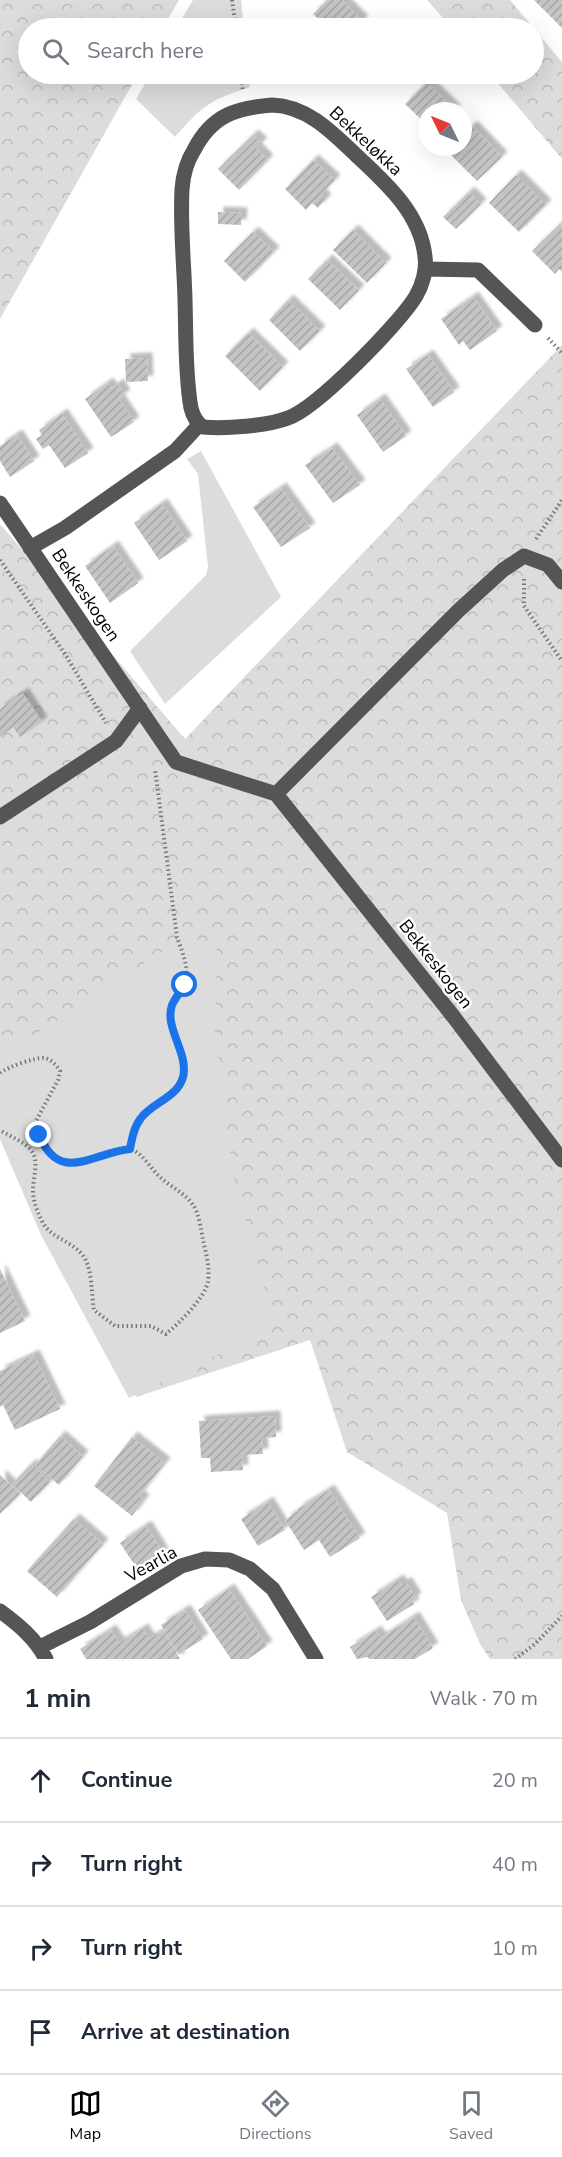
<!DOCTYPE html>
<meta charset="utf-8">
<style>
body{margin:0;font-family:"Nunito Sans",sans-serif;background:#f6f6f7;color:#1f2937}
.compass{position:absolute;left:418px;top:102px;width:54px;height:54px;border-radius:50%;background:#fff;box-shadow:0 6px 24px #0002;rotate:313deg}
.stop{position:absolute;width:18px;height:18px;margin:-14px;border:4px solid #1a73e8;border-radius:50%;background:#fff}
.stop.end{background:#1a73e8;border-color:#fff;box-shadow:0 2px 6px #0008}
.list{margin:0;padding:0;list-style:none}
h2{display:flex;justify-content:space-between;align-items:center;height:78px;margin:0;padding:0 24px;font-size:26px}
h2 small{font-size:20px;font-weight:400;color:#747a83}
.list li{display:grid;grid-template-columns:39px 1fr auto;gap:18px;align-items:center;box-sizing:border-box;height:84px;padding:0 24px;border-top:2px solid #e0e1e3}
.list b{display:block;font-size:22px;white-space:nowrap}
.list em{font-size:20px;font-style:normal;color:#747a83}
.icon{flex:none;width:33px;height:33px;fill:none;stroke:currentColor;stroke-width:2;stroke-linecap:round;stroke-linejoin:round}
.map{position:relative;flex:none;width:562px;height:1659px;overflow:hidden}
.search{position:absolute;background:#fff;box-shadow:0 6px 24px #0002;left:18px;right:18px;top:18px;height:66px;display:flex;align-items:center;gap:15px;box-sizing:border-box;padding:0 21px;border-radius:33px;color:#747a83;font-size:22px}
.sheet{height:414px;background:#fff}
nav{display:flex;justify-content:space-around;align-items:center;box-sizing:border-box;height:84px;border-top:2px solid #e0e1e3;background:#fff;font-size:16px;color:#747a83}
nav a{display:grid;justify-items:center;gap:3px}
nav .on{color:#000}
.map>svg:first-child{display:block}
.forest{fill:url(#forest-crowns)}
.park{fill:#dcdcdc}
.building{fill:url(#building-hatch);filter:url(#shadow)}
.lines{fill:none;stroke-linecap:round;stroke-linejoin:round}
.path{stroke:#777;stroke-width:4;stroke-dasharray:1.5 3;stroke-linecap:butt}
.minor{stroke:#555;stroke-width:15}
.route{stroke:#1a73e8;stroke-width:8}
.labels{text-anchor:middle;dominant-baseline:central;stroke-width:5;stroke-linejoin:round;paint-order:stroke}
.street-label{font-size:18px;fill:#000;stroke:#fff}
</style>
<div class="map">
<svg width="562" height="1659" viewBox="0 0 562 1659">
<defs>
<pattern id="forest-crowns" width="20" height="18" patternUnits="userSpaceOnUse" patternTransform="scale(1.5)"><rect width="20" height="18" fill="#dcdcdc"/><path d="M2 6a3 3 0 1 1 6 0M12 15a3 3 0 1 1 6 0" fill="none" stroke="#bbb"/></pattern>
<pattern id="building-hatch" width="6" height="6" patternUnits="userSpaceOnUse" patternTransform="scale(1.5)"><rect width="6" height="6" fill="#c4c4c4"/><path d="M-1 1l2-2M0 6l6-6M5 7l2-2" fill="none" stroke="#a7a7a7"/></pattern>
<filter id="shadow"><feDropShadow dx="5.5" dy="-5.5" stdDeviation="1.5" flood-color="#0004"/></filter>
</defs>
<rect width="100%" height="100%" fill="#fff"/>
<path class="forest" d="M0 0H179L163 28H28V74H138L0 319Z
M427 0H510L562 62V159L490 74H534V28H452Z
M562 345V1659H490L480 1644 461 1600 447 1513 347 1452 310 1340 136 1397 0 1092V524L185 739Z"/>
<path class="park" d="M193 0H241L244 28H176Z
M151 74H248L250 87C210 100 203 105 175 137L136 99Z
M201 451 281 597 165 704 130 651 206 575 208 567 198 474 187 459Z
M217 941 215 1032 233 1174 275 1327 129 1398 41 1235 0 1139V1057L168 948Z"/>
<path class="building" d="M327 0H342L363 21 355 28H328L313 14Z
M534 0H562V28Z
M323 74H342L333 83Z
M375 74H401L393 81 387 75 382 80Z
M427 82 456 111H427V125L405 104Z
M472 126 502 157 477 181 447 151 451 147H463V135Z
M253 135 262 143 256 148 268 160 239 190 218 169Z
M313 160 335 180 321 194 326 199 318 208 312 203 306 210 285 189Z
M516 175 546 205 519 232 489 203Z
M469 192 481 204 456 229 443 217Z
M218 212 242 213 241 225 218 224Z
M560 224 562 226V272L559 269 555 274 532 251Z
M353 230 386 263 367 283 333 250Z
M253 232 274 252 245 282 224 261Z
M327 260 359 290 340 310 308 279Z
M473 297 497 331 470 350 463 341 459 345 441 319Z
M288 300 320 331 300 351 269 320Z
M248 333 283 367 260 391 225 356Z
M428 355 454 392 433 407 406 369Z
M147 358 148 381 126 382 125 359Z
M108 383 112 389 118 384 125 395 119 399 134 422 111 437 85 399Z
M380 399 406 436 383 452 357 415Z
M62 414 88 453 65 468 49 445 43 449 36 439 42 435 39 430Z
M17 435 34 461 10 477 0 461V446Z
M332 448 360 485 333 503 305 465Z
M281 488 310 528 281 547 253 507Z
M162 504 187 541 159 560 134 523Z
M113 546 138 583 110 603 85 566Z
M23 693 42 722 20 737 13 727 0 737V709Z
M0 1269 25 1321 0 1333Z
M34 1355 60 1409 15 1430 3 1405 0 1407V1371Z
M275 1416 276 1437 262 1438 263 1454 242 1455 243 1470 211 1472 210 1458H201L199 1421Z
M60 1436 83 1456 59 1485 35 1465Z
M132 1437 165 1463 139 1496 144 1500 132 1516 94 1486Z
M31 1464 50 1482 31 1502 12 1484Z
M0 1475 20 1494 0 1514Z
M329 1490 360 1538 330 1557 319 1540 304 1550 285 1520 299 1510 298 1509Z
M268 1502 285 1530 258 1546 241 1519Z
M74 1519 103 1544 57 1597 27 1571Z
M146 1526 163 1553 138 1570 120 1543Z
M398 1580 402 1585 406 1582 416 1598 412 1601 414 1604 387 1621 371 1597Z
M229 1589 267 1646 248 1659H231L198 1610Z
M185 1610 203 1639 179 1654 161 1625Z
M414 1617 433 1648 415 1659H369L368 1657 357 1659 350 1647 376 1631 381 1638Z
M143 1629 149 1639 163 1631 180 1659H86L80 1649 111 1630 119 1643Z"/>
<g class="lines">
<path class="path" d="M232 0 236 28
M241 74 243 91
M548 338 562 353
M536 539 562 500
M0 560 65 654 106 723
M524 579V606L562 661
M0 1073C8 1067 35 1057 45 1058 52 1060 56 1065 60 1071L58 1080 36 1121C39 1136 43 1152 57 1160 85 1175 109 1141 132 1150 144 1154 151 1170 161 1178 171 1187 186 1194 193 1205 199 1213 201 1230 203 1240 206 1253 210 1267 208 1281 206 1297 179 1323 166 1334L151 1326H115L94 1310C91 1293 93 1266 81 1253 69 1240 49 1237 42 1221 37 1211 33 1201 33 1190 33 1176 41 1158 28 1147 20 1140 9 1136 0 1130
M130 1149C137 1118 143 1118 166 1098 170 1095 176 1091 179 1086 194 1065 173 1037 171 1015 170 1003 179 996 184 986 191 971 182 952 177 937L155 769
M515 1659 535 1644 562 1616"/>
<path class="minor" d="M272 105C307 106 332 132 356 155 386 183 421 214 425 257 427 270 422 286 416 296 400 323 317 408 288 418 267 426 225 429 203 427 197 423 193 416 191 408 185 376 186 332 185 299 184 263 180 225 182 189 183 176 187 161 194 150 212 115 236 108 272 105Z
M425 269 478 270 535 325
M0 503 176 762 276 794 453 1016 562 1160
M30 548 65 528 175 451 199 425
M276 794 458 611 503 570 524 556 548 565 562 582
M0 817 116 741 140 708
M0 1611C19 1625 35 1638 46 1659
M40 1647 90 1622 181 1566 205 1559 229 1560 250 1569 273 1589 316 1659"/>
</g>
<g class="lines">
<path class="route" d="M39 1135C60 1185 92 1153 130 1149 132 1138 134 1127 141 1118 152 1103 178 1097 183 1077 189 1053 164 1028 172 1005 175 998 181 991 185 985"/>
</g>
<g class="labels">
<g class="street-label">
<text transform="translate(366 141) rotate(43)">Bekkeløkka</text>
<text transform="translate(86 595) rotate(56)">Bekkeskogen</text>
<text transform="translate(436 964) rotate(52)">Bekkeskogen</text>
<text transform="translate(151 1564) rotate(-29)">Vearlia</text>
</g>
</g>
</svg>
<svg class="compass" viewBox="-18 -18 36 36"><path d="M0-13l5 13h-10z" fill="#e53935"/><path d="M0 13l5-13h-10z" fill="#747a83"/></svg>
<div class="stop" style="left:185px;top:985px"></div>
<div class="stop end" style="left:39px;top:1135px"></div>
<div class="search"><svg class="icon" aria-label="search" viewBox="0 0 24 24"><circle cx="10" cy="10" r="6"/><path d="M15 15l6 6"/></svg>Search here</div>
</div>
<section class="sheet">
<h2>1 min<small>Walk · 70 m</small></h2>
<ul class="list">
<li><svg class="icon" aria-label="ahead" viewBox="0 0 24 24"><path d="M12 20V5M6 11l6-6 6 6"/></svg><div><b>Continue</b></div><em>20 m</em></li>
<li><svg class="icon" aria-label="right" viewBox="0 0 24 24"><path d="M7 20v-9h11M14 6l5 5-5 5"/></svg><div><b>Turn right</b></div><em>40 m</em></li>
<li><svg class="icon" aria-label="right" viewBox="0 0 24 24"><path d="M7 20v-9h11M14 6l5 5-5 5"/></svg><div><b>Turn right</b></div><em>10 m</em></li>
<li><svg class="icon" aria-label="arrive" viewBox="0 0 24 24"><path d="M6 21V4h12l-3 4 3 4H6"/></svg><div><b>Arrive at destination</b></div></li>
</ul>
</section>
<nav>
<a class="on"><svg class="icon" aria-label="map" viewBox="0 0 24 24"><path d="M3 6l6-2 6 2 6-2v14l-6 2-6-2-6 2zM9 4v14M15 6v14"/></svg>Map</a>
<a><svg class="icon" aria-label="directions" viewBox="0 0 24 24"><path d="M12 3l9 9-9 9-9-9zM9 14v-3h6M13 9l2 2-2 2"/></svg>Directions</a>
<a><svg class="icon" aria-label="saved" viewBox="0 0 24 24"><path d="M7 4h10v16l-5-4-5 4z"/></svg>Saved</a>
</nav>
